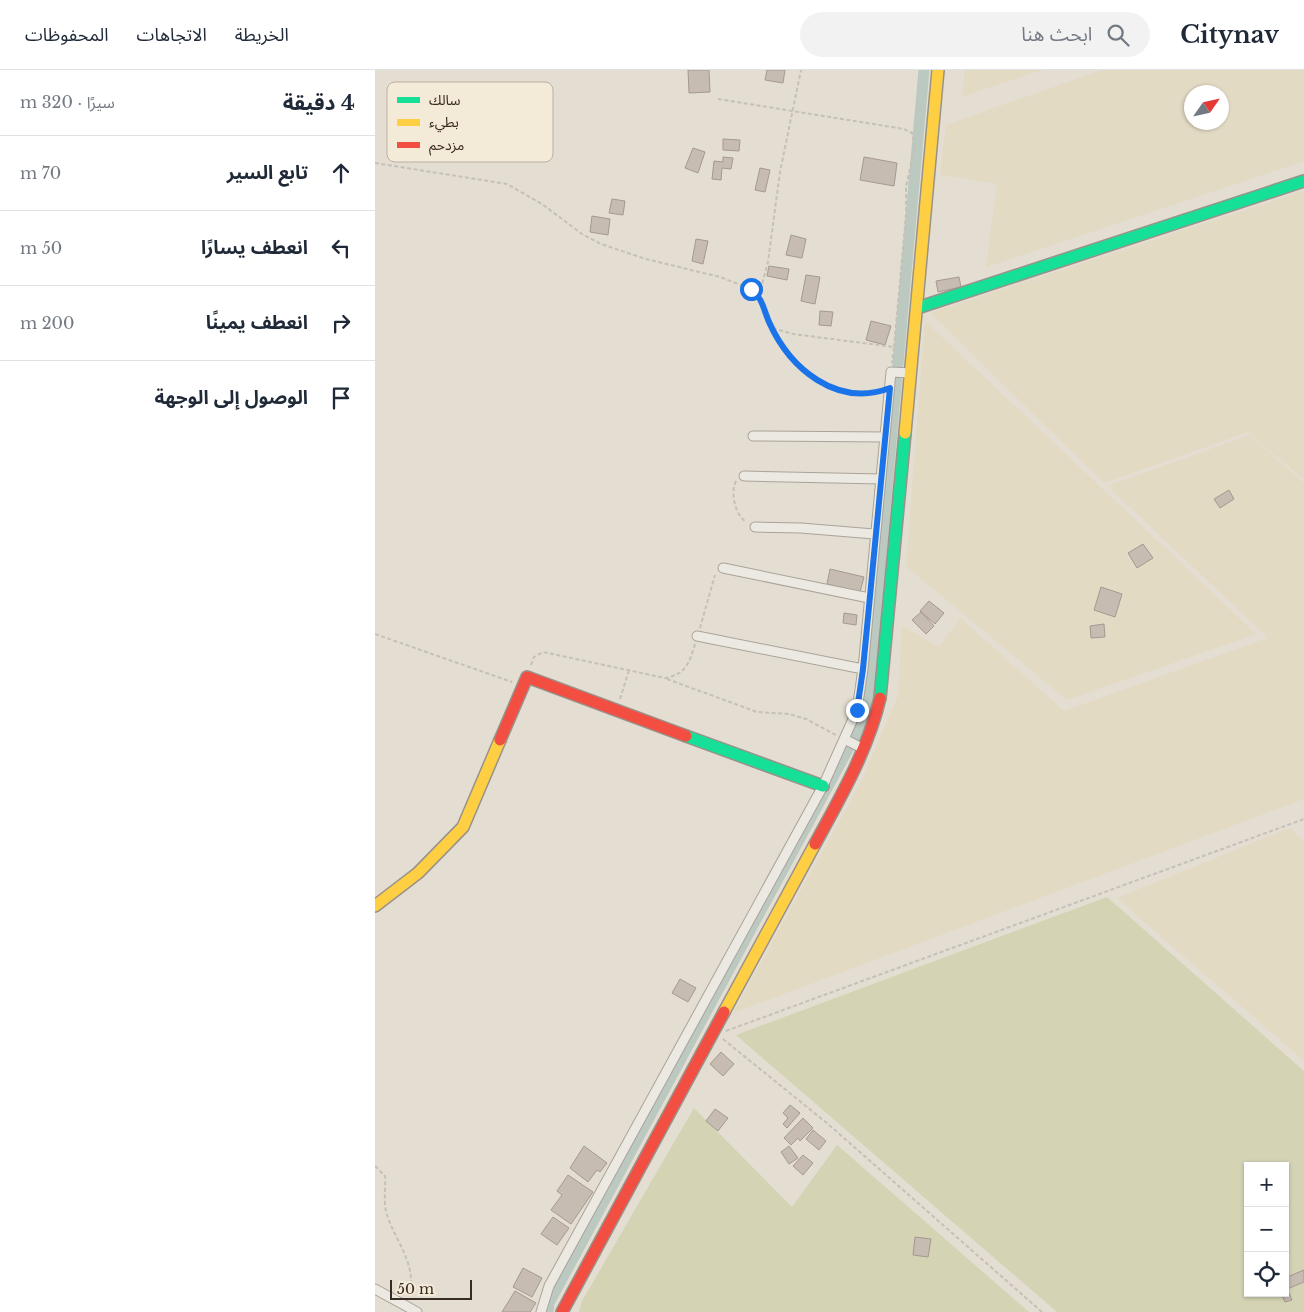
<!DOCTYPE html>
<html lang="ar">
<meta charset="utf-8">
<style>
body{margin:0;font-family:"Libre Baskerville","Noto Sans Arabic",serif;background:#f2f2f3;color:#1f2937;direction:rtl}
.controls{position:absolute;right:15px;bottom:15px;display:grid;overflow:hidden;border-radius:0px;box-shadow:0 1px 4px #0004}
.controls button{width:45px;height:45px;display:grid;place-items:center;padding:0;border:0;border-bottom:1px solid #e0e1e3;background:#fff;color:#1f2937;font:25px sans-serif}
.compass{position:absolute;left:809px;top:15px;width:45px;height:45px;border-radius:50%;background:#fff;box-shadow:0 1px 4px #0004;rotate:56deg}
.scale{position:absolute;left:15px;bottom:12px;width:82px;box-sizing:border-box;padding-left:5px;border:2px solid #392b21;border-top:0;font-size:14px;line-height:18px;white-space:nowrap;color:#392b21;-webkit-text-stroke:4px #f4ead8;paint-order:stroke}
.stop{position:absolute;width:15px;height:15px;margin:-11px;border:4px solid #1a73e8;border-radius:50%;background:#fff}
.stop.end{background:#1a73e8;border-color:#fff;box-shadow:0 1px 5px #0008}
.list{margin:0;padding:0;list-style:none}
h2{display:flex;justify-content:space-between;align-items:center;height:65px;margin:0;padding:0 20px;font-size:21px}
h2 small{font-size:16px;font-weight:400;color:#747a83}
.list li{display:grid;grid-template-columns:32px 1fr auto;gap:15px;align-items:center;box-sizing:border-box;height:75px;padding:0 20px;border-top:1px solid #e0e1e3}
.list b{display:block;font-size:19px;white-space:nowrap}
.list em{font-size:16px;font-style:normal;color:#747a83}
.icon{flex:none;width:28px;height:28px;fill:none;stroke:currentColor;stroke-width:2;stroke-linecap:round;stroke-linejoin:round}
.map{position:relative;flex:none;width:929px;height:1242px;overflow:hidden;direction:ltr}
header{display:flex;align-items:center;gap:30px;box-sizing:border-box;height:70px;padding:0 25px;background:#fff;border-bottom:1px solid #e0e1e3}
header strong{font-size:24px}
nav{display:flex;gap:28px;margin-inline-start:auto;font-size:18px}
.search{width:350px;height:45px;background:#f2f2f3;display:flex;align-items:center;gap:12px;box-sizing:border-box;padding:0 18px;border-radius:28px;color:#747a83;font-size:19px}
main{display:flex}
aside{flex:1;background:#fff}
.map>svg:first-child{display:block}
.farmland{fill:#e2dac3;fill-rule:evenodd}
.green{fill:#d4d3b4;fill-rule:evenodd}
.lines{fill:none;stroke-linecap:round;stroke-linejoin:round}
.canal{stroke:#bbc9c0;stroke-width:11}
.building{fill:#c7bcb2;stroke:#a59990}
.street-casing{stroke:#aaa399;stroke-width:11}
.fast-casing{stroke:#99928a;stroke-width:14}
.slow-casing{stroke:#99928a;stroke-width:14}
.jam-casing{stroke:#99928a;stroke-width:14}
.path{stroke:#c5c0b8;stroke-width:2;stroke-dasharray:4 2.5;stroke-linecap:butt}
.street{stroke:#ece9e2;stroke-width:9}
.fast{stroke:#16e098;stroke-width:11}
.slow{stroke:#ffcf43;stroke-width:11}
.jam{stroke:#f24e42;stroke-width:11}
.route{stroke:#1a73e8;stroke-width:6}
.key{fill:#f4ead8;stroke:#bcb1a1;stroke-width:1}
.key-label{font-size:14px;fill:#392b21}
</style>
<header>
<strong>Citynav</strong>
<div class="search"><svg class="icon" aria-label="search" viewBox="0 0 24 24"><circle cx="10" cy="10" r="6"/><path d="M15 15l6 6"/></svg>ابحث هنا</div>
<nav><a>الخريطة</a><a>الاتجاهات</a><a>المحفوظات</a></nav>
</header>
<main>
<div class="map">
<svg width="929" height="1242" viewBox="0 0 929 1242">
<rect width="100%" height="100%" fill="#e4ddd1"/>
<path class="farmland" d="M590 0H667L587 27Z
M727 0H929V91L611 197 622 114 565 105 571 55ZM816 22H846V52H816Z
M929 121V410L873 362 729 413 555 243Z
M550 251 881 564 692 630 531 496Z
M875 365 929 413V729L358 943 486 712 523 626 527 556 564 577 585 548 689 641 893 568 733 416Z
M915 758 929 771V991L742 828Z"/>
<path class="green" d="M732 827 929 1001V1242H682L361 965ZM873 1096H910V1223H873Z
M319 1038 417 1137 462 1075 654 1242H204L207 1231Z"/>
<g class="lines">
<path class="canal" d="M173 1242 174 1233 492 644 549 0"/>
</g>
<path class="building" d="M313 0H334L335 22 314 23Z
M392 0H410L408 13 390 10Z
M348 69 365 70 364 81 348 80Z
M318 78 330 82 323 103 310 98Z
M348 87 358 88 356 99 347 98 346 110 337 109 339 91 348 92Z
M489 87 522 93 519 116 485 110Z
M385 98 395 100 390 122 380 120Z
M237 129 250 131 248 145 234 143Z
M217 146 235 149 233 165 215 162Z
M416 165 431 169 427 188 411 185Z
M321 169 333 171 328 194 317 191Z
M394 196 414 199 412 210 392 206Z
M431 205 445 207 440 234 426 231Z
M584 207 586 217 563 222 561 211Z
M445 241 458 242 456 256 444 255Z
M496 251 516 256 510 275 491 270Z
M854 420 859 429 845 438 839 429Z
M768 474 778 488 762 498 753 483Z
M455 499 489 507 485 522 452 514Z
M726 517 747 524 740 547 719 540Z
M554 531 569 543 560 554 545 541Z
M546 542 559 556 551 564 537 550Z
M469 543 482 545 481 555 468 553Z
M729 554 730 567 716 568 715 556Z
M305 909 321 918 313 932 297 923Z
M346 982 359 994 348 1006 335 994Z
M415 1035 425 1043 412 1058 408 1054 413 1048 408 1043Z
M340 1039 353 1048 343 1061 331 1051Z
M428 1048 438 1058 425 1071 423 1068 416 1075 409 1068Z
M438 1060 451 1071 444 1080 431 1069Z
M209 1076 232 1093 225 1102 222 1100 213 1112 195 1098Z
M414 1076 423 1088 414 1094 406 1082Z
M428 1085 438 1093 428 1105 418 1096Z
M193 1105 218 1122 196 1154 176 1140 187 1125 182 1121Z
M178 1147 194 1158 182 1175 166 1164Z
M540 1167 556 1169 553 1187 538 1185Z
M148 1198 167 1208 157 1227 138 1217Z
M929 1200V1212L912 1219 917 1230 910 1232 906 1223H910V1208Z
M140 1221 161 1233 155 1242H127Z"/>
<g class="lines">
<g class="street-casing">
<path id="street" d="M378 366 510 367
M369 406 506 409
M380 457 426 458 499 464
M348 498 494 528
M322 566 488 599
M469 669 485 677
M0 1219 42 1242
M166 1242 174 1216 448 716 482 640 488 599 516 302 536 303"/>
</g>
<g class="fast-casing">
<path id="fast" d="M542 238 929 111
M505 628 530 363
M311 666 448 716"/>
</g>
<g class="slow-casing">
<path id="slow" d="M530 363 563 0
M0 836 43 803 88 757 125 670
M349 942 440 774"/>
</g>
<g class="jam-casing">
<path id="jam" d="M125 670 152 607 311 666
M440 774C465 728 493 680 505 628
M187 1242 349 942"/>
</g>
<path class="path" d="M343 29 529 59 537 63 540 76 531 117V145L519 277
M0 93 132 114 167 134 207 164 226 174 271 189 345 207 376 219 385 227 397 258 418 264 519 277 517 293
M384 226 393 192 405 102 426 0
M397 258C414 291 443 321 482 323 490 324 497 325 504 322
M361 411C355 423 360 444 371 452
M325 558 340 505
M0 564 137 612
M156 595 159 587 168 582 290 608C311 604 314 594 320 574
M292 609 382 642 414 644 431 649 461 665
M245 629 254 600
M351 961 929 749
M348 969 453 1054 667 1242
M0 1096 10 1106C11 1119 8 1133 12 1145 21 1172 43 1196 34 1226"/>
<use href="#street" class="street"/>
<use href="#fast" class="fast"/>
<use href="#slow" class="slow"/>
<use href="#jam" class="jam"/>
</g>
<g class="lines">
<path class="route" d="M376 219C388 229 388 238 394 252 415 299 462 338 515 318L488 599 482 640"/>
</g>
<rect x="12" y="12" width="166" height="80" rx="8" class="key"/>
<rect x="22" y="27" width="23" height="6" fill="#16e098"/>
<rect x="22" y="49" width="23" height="7" fill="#ffcf43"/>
<rect x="22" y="72" width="23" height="6" fill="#f24e42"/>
<g class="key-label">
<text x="54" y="35">سالك</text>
<text x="54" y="57">بطيء</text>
<text x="54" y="80">مزدحم</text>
</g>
</svg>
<div class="controls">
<button>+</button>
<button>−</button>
<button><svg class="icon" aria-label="locate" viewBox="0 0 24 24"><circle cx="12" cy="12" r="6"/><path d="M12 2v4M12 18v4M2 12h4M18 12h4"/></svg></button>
</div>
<svg class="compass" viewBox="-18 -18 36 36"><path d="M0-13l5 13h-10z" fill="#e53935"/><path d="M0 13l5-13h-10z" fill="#747a83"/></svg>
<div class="scale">50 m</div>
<div class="stop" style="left:376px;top:219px"></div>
<div class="stop end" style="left:482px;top:640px"></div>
</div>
<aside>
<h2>4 دقيقة<small>سيرًا · 320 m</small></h2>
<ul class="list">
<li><svg class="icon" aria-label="ahead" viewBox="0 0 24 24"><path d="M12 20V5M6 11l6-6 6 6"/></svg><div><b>تابع السير</b></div><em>70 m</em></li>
<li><svg class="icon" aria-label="left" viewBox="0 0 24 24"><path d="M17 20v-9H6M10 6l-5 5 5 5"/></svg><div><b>انعطف يسارًا</b></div><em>50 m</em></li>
<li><svg class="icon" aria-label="right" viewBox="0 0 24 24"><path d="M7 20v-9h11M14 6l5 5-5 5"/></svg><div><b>انعطف يمينًا</b></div><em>200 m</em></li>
<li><svg class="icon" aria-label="arrive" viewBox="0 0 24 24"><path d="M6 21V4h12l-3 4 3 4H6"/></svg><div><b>الوصول إلى الوجهة</b></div></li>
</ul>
</aside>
</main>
